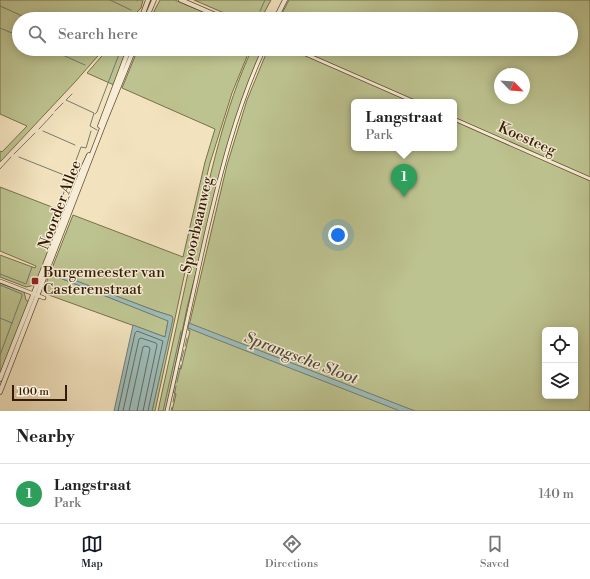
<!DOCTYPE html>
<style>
body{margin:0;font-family:"Libre Bodoni",serif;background:#f6f6f6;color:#222}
.controls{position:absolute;right:12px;bottom:12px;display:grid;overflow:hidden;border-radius:6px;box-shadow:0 2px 10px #0003}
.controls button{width:36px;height:36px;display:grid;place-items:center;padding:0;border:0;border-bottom:1px solid #e0e0e0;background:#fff;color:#222;font:20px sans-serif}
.compass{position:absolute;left:494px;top:68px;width:36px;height:36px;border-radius:50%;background:#fff;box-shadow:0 2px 10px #0003;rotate:115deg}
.scale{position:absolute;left:12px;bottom:10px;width:55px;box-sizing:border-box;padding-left:4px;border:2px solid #331c05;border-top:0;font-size:11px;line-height:14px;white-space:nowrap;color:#331c05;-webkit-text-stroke:3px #f7ecd5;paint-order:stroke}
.you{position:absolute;left:338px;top:235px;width:14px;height:14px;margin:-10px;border:3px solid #fff;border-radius:50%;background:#1a73e8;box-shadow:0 0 0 6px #1a73e833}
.badge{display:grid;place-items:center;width:26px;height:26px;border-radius:50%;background:#111827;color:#fff;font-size:13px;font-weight:700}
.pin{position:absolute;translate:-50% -33px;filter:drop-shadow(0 1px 2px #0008)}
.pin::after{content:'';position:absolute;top:21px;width:14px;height:12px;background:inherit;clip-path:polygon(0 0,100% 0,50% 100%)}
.popup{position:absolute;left:351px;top:99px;width:106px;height:52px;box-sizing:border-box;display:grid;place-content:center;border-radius:6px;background:#fff;filter:drop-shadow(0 1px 3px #0005);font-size:13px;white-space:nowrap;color:#767676}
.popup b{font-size:15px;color:#222}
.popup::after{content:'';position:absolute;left:50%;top:100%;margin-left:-8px;border:8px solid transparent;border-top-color:#fff}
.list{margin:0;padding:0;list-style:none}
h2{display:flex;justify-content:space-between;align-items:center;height:52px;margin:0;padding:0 16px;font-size:17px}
h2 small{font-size:13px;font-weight:400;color:#767676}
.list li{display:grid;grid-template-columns:26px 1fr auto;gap:12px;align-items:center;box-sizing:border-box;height:60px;padding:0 16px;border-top:1px solid #e0e0e0}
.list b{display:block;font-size:15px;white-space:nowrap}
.list p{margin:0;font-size:13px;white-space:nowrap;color:#767676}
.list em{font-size:13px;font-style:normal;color:#767676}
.icon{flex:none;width:22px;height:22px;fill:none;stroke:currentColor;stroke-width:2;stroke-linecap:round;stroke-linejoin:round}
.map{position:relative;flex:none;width:590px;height:411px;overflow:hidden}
.search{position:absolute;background:#fff;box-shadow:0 2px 10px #0003;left:12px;right:12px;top:12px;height:44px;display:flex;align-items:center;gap:10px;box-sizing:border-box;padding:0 14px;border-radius:22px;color:#767676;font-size:15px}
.sheet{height:112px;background:#fff}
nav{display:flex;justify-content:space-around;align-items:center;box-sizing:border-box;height:56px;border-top:1px solid #e0e0e0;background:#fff;font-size:11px;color:#767676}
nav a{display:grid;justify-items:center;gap:2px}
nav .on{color:#111827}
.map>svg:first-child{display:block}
.green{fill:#bdc390;stroke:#78704a;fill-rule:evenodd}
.water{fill:#9dbcb9;stroke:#737c71}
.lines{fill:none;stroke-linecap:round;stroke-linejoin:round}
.shore{stroke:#686c5f;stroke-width:1}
.stream{stroke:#737c71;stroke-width:1}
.minor-casing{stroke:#634e33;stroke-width:4.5}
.tertiary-casing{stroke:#634e33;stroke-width:5.5}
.minor{stroke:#f7ecd5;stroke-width:3}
.tertiary{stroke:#f7ecd5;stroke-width:4}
.poi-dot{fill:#8f2418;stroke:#f7ecd5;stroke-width:1.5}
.labels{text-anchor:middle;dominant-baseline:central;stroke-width:3;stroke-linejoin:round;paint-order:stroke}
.street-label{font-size:15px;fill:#331c05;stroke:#f7ecd5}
.poi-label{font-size:15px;fill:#331c05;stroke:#f7ecd5;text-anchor:start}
.water-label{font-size:16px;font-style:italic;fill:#534c3b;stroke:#f7ecd5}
</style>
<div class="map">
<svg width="590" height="411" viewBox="0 0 590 411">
<rect width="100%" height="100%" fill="#f2e2be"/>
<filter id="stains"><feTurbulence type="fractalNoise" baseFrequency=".005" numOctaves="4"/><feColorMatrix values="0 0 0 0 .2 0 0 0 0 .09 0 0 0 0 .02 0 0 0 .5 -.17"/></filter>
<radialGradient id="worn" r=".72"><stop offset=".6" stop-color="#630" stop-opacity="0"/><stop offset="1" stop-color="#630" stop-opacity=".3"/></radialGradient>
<path class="green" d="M0 0H143L141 8 130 19H19V49H104L75 82 0 162V151L2 152 27 126 0 114Z
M160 0H175L220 19H150Z
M194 0H271L264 13 258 19H238Z
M289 0H590V411H172L176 394 173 392 178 368 181 369 190 331 188 330 227 165 247 100 268 49H571V19H279ZM500 74H524V98H500ZM354 102H454V148H354ZM545 330H575V396H545Z
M108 49H128L114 85 87 73Z
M138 49H250L232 93 210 163 199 207 155 411H152L171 324V316L156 311 56 274 55 276 167 320 168 321 165 337 46 294 47 281 73 215 183 257 205 162 215 129 122 88Z
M252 49H263L230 138 187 308 166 411H158C170 354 183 298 195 241 210 177 224 109 252 49Z
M0 187 65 212 35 285 26 287 0 277V255L35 268 36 266 0 251Z
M0 283 24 292 26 300 29 302 0 376Z"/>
<path class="water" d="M56 273 156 311 172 316 173 319 152 411H114L133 325 165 337 168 321 55 276Z
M189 323 415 411H400L213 338 188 328Z"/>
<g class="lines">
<path class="shore" d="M118 411 135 333 137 331 163 341 148 411
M123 411 139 339 141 338 156 343 157 345 143 411
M129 411 143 347 145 346 149 347 150 349 137 411"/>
<path class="stream" d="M110 0 131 10
M137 1 138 0
M0 6 29 19
M260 11 265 0
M0 28 19 36
M49 49 85 65
M72 94 66 100 94 113 90 126 97 130
M55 111 63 103
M95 114 97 112 121 49
M39 129 53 114
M43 131 75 145
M14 154 35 133
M19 157 64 175
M0 169 11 157
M58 208 81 147 86 148 91 131
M0 274 26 284 32 267
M0 285 22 294V296L0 355
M0 318 12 323
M185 346 187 338
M181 361 184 350
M177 382 181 365
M173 402 176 386
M163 411 181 331
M171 411 172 407"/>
<g class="minor-casing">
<path id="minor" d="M294 49 415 102
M454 119 590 179
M0 281 44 298
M167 411C180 354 192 297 205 239 220 175 236 109 264 49"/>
</g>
<g class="tertiary-casing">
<path id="tertiary" d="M181 0 225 19
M141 19 148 0
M146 19 154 0
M274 19 279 12 285 0
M100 126 129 49
M0 379 83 168 89 155
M0 392 104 123 134 49"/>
</g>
<use href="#minor" class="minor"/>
<use href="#tertiary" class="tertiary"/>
</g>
<rect class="poi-dot" x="31" y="277" width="8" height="8" rx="2"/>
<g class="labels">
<g class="street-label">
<text transform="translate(527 139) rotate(24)">Koesteeg</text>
<text transform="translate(60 205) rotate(-69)">Noorder Allee</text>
<text transform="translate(197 225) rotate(-77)">Spoorbaanweg</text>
</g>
<g class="poi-label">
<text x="43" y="272">Burgemeester van<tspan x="43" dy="17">Casterenstraat</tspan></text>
</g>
<g class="water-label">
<text transform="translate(301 358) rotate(21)">Sprangsche Sloot</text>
</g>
</g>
<rect width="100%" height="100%" filter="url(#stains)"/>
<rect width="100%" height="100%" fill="url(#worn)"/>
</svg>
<div class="controls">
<button><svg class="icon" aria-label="locate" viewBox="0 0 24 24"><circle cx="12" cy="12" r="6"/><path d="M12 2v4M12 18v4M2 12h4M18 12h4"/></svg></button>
<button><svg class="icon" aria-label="layers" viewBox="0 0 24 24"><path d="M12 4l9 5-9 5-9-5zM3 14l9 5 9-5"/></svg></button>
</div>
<svg class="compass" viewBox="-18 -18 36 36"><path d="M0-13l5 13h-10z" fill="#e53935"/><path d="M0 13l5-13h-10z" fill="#767676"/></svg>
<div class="scale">100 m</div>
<div class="you"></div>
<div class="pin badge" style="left:404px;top:197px;background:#2e9e5b">1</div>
<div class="popup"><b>Langstraat</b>Park</div>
<div class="search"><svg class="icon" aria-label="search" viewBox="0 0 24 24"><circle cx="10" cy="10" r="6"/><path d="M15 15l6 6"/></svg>Search here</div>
</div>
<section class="sheet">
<h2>Nearby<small></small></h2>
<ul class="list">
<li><span class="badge" style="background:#2e9e5b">1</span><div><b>Langstraat</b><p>Park</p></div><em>140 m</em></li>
</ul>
</section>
<nav>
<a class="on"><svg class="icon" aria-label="map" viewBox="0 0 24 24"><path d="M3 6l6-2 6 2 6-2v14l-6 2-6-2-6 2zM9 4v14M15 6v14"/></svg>Map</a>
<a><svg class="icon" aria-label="directions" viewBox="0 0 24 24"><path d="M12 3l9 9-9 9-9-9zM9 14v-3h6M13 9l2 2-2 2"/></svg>Directions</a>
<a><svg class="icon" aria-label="saved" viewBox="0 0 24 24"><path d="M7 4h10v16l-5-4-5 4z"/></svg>Saved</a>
</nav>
